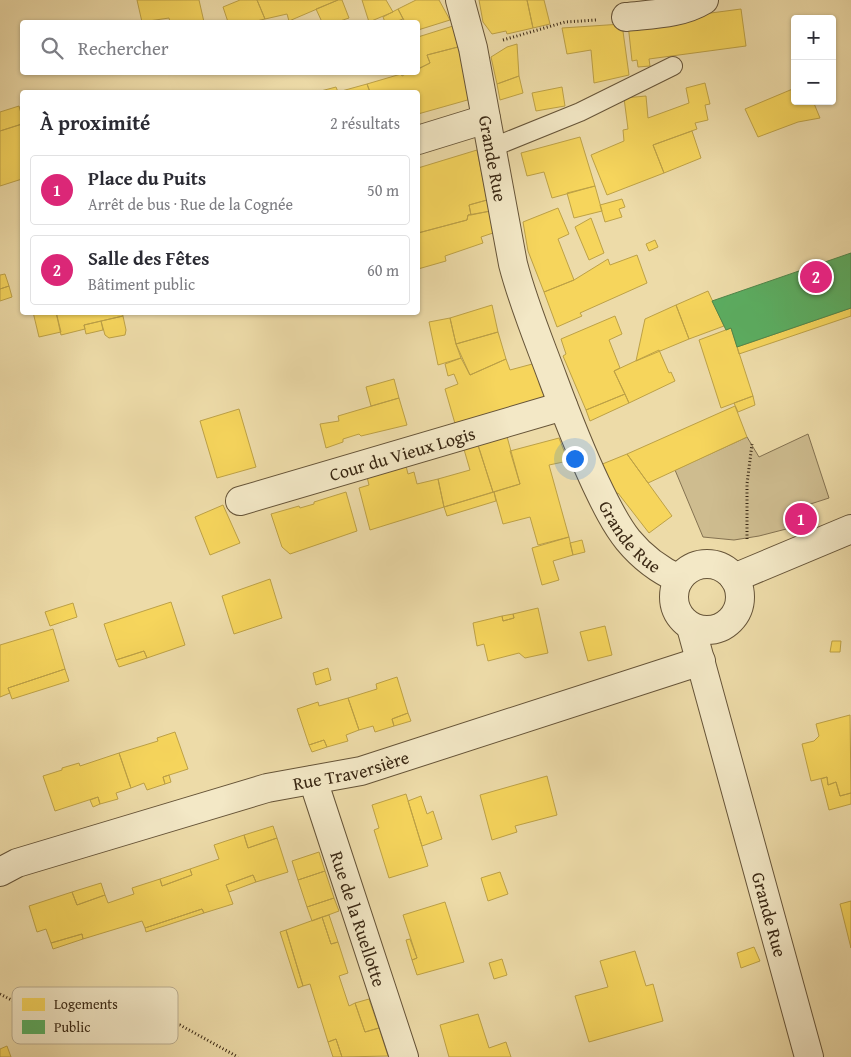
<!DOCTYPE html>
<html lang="fr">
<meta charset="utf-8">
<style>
body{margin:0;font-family:"Gentium Book Plus",serif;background:#f7f7f7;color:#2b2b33}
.controls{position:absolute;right:15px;top:15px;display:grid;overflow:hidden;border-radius:5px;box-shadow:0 1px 4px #0004}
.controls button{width:45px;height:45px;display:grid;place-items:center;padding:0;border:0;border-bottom:1px solid #e1e1e2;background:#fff;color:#2b2b33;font:25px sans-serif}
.you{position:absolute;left:574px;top:458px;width:18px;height:18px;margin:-12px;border:4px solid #fff;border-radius:50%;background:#1a73e8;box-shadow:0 0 0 8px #1a73e833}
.badge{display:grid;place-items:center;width:32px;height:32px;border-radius:50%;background:#db2777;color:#fff;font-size:16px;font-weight:700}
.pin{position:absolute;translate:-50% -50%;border:2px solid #fff;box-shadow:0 1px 5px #0006}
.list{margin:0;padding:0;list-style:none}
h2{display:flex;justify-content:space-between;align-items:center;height:65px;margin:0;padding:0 20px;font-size:21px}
h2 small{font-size:16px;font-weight:400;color:#7c7c81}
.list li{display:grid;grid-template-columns:32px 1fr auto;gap:15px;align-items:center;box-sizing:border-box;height:70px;margin:0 10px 10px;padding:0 10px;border:1px solid #e1e1e2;border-radius:5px}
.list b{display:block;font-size:19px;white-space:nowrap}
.list p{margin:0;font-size:16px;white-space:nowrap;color:#7c7c81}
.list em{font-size:16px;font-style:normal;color:#7c7c81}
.icon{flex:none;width:28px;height:28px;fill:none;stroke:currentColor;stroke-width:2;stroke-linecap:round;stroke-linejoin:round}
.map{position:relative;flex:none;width:851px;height:1057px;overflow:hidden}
.search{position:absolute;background:#fff;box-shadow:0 1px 4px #0004;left:20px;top:20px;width:400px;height:55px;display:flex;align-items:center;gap:12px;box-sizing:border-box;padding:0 18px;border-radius:5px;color:#7c7c81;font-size:19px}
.panel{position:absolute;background:#fff;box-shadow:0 1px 4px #0004;left:20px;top:90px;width:400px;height:225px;border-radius:5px}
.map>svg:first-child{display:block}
.green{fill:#cebc8f;stroke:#847251}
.homes{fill:#f6d55c;stroke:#bda146}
.public{fill:#5aae61;stroke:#50864a}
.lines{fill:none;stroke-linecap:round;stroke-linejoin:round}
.lane-casing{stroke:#665438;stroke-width:20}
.street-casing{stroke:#665438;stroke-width:30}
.path{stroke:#392713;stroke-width:3;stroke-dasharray:1 2.5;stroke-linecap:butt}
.lane{stroke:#f3e8c6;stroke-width:18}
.street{stroke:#f3e8c6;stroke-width:28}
.labels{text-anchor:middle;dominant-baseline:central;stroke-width:5;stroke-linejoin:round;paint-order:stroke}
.street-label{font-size:18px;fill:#392713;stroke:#f3e8c6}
.key{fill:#f3e8c6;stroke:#bbae90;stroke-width:1}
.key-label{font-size:14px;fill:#392713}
</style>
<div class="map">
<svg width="851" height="1057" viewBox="0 0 851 1057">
<rect width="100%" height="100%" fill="#eddba8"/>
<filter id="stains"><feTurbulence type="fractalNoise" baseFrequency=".004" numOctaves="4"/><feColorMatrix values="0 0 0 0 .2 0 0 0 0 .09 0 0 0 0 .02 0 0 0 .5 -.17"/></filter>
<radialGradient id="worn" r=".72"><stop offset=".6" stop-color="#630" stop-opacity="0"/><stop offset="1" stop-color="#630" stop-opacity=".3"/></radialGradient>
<path class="green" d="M808 434 829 498 792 510 794 527 759 536 734 540 703 537 675 470 747 437 759 457Z"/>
<path class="homes" d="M137 0H199L204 22H170L169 18 142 22Z
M240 0H257L265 19 252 22H228L223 7Z
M257 0H338L289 21 287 14 265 19Z
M338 0H342L349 18 337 22H322L316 9Z
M362 0H386L393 12 369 22Z
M416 0H439L450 20 418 30V22H405L398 9Z
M479 0H527L533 28 507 34 506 31 492 34 483 22Z
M527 0H544L550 24 533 28Z
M398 9 403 19 395 22H385L383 17Z
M741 9 746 46 649 59 650 66 638 67 637 60 632 61 628 24Z
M622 24 629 75 594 83 591 50 567 54 562 28Z
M453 26 458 47 427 55 430 63 418 69V37Z
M517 44 519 76 497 84 491 57 507 47Z
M458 47 471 99 418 114V92H370L367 84 401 74 402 76 409 72H418V69L430 63 427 55Z
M519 76 523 93 500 100 497 84Z
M705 83 710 104 705 105 708 120 695 123 697 129 653 145 664 173 607 195 591 155 624 141 623 130 628 129 624 98 646 96 648 118 689 103 686 88Z
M367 84 370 92H338Z
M336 87 338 92H317Z
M562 87 565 106 536 111 532 93Z
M795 88V101H813L820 118 798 122 758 137 745 109Z
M19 106 22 117V124L0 131V112Z
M22 124V179L0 186V131Z
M692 131 701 158 664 173 653 145Z
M580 137 595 186 552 198 544 172 527 176 521 153Z
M477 150 487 200 469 205 471 215H468L467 220 418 233V168Z
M595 186 602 211 574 218 567 193Z
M622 199 625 207 619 209 622 217 605 222 600 205Z
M487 200 490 211 471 215 469 205Z
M558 208 569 234 558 239 574 280 544 292 528 251 523 222Z
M491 211 496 232 481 237 483 243 445 256 446 261 418 269V233L467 220 468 215Z
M591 218 604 253 589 260 575 227Z
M655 240 658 247 649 251 646 244Z
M637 255 647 283 580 313 582 316 557 327 544 292 574 280 608 259 610 265Z
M5 274 9 286 0 289V275Z
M9 286 12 297 0 301V289Z
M708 291 724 326 689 339 676 305Z
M492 305 498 332 456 344 450 318Z
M676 305 689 339 636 361 645 319Z
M851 308V316L739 354 737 347Z
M33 312H56L61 332 39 337Z
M56 312H122L123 316 84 325 85 329 61 335Z
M123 316 126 330 125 335 109 338 105 335 101 321Z
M615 316 622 334 609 340 620 368 614 371 625 394 586 410 563 356 566 354 561 339Z
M450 318 456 344 461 358 438 365 429 322Z
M101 321 103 330 86 334 84 325Z
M731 328 753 396 721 408 699 340Z
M498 332 506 359 470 375 456 344Z
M659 350 669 373 671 372 675 381 629 403 614 371Z
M461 358 470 375 506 359 510 370 536 363 546 402 456 427 445 389 458 384 454 374 448 376 445 364Z
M394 379 399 398 371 406 366 387Z
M625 394 629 403 590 421 586 410Z
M753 396 755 405 738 412 734 403Z
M399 398 407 425 361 436 359 434 343 439V442L326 448 320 424 339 421 338 416Z
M735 406 747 437 648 483 627 454Z
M239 409 256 467 217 478 200 421Z
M506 433 520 484 493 492 477 442Z
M559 438 568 461 549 465 569 537 538 545 530 517 503 524 494 492 520 484 510 451Z
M477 442 493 492 444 507 438 479 470 470 463 446Z
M627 454 672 516 649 533 618 493 616 494 600 465Z
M405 462 408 474 414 472 417 484 438 479 444 507 370 530 359 488 369 485 366 473Z
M346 492 357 531 290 554 282 547 271 514 299 506 300 508 314 504V502Z
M494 492 496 501 447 516 444 507Z
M223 505 240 543 210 555 195 517Z
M569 537 573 555 553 561 559 580 542 585 532 548Z
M582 540 585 552 573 555 570 543Z
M270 579 282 618 234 634 222 596Z
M171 602 185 645 147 658 144 651 116 660 104 624Z
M73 603 77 617 50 626 45 612Z
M538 608 548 653 525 658 519 653 488 661 484 644 477 646 473 623 502 616 503 621 514 618 513 614Z
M513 614 514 618 503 621 502 616Z
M605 626 612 655 588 661 580 632Z
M53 629 65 669 8 688 10 693 0 697V645Z
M832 641H841L840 652H830Z
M144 651 147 658 119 667 116 660Z
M328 668 331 680 316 685 313 673Z
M65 669 69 681 12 699 8 688Z
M397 677 408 713 392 719 394 726 375 732 373 726 359 730 348 698 377 689 376 684Z
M348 698 359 730 346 735 348 741 327 747 324 740 309 745 297 709 318 702 319 706Z
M408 713 411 721 394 726 392 719Z
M850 715 851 793 840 796 836 782 828 785 827 777 811 781 802 744 814 741 819 736 816 724Z
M175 732 188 769 163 777 165 784 147 790 144 783 131 788 119 753 158 741 157 738Z
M324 740 327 747 312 752 309 745Z
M119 753 131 788 116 793 118 799 100 804 98 797 55 811 43 776 62 770V768L79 763 80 766Z
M169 775 171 782 165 784 163 777Z
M547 776 557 815 515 826 517 832 492 840 480 795Z
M827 777 828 785 836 782 840 796 851 793V804L829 810 821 779Z
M406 794 428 866 389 878 374 830 379 828 372 805Z
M421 796 427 814 433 811 442 839 422 846 408 801Z
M98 797 100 804 93 807 90 800Z
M273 826 277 838 248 848 244 835Z
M244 835 248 848 277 838 288 872 256 882 253 875 226 885 233 904 204 913 202 909 145 928 142 921 83 939 82 934 51 943 46 929 37 932 29 906 72 892 77 905 105 895 108 903 134 894 132 888 160 879 162 886 192 875 190 869 219 859 214 845Z
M319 852 325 871 298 880 292 861Z
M190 869 192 875 162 886 160 879Z
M325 871 334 898 307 907 298 880Z
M500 872 508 894 488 901 481 878Z
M253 875 256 882 229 892 226 885Z
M101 883 105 895 77 905 72 892Z
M334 898 339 911 312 921 307 907Z
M851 901V948L840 904Z
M445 902 464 962 417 975 412 960 417 958 403 915Z
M202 909 204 913 146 932 145 928Z
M329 915 338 942 331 944 322 917Z
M322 917 331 944 338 942 348 973 339 976 349 1006 355 1003 365 1032 379 1028 388 1056 342 1057 336 1039 328 1042 310 984 303 986 286 930Z
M286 930 303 986 298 988 280 932Z
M82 934 83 939 53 949 51 943Z
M410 939 417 958 412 960 406 940Z
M754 947 760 961 741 968 737 953Z
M635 951 646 986 653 984 663 1021 589 1042 575 996 608 987 600 961Z
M502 959 507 975 494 979 489 963Z
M369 999 379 1028 365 1032 355 1003Z
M478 1014 489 1048 506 1042 511 1057H449L440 1025Z
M336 1039 342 1057H333L328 1042Z
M7 1046 11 1057H0V1049Z"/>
<path class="public" d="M851 253V308L737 347 731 328 726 330 712 301Z"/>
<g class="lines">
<g class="lane-casing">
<path id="lane" d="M491 148 580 112 673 66"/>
</g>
<g class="street-casing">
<g id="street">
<path id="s1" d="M460 0 473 48 513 264C523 303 539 341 553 379 566 414 580 450 596 484 605 503 615 524 628 540 642 557 659 570 679 579"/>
<path d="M626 17C653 14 681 14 704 0"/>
<path d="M418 140 486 119"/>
<path id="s2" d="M240 501 563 406"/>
<circle cx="707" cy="597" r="33"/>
<path d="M734 578 851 529"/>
<path id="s3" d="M691 627 809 1057"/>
<path id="s4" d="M313 780 404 1057"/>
<path id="s5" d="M0 872 17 863 267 788 361 771 701 661"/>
</g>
</g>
<path class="path" d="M503 40 565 22 596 20
M747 539V484L752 444
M0 994 44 1017 180 1025 238 1057"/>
<use href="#lane" class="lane"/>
<use href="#street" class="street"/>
</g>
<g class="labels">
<g class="street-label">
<text stroke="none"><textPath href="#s1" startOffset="162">Grande Rue</textPath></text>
<text stroke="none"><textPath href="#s2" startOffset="169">Cour du Vieux Logis</textPath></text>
<text stroke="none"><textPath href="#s1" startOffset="568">Grande Rue</textPath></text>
<text stroke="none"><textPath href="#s5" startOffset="366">Rue Traversière</textPath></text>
<text stroke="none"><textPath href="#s3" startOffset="298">Grande Rue</textPath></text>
<text stroke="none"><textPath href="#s4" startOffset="146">Rue de la Ruellotte</textPath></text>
</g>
</g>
<rect x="12" y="987" width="166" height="57" rx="8" class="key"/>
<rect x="22" y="998" width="23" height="13" fill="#f6d55c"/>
<rect x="22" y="1020" width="23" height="14" fill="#5aae61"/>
<g class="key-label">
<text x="54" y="1009">Logements</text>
<text x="54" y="1032">Public</text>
</g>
<rect width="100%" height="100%" filter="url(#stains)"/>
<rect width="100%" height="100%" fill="url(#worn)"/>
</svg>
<div class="controls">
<button>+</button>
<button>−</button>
</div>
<div class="you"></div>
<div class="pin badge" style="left:801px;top:519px">1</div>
<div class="pin badge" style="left:816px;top:277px">2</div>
<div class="search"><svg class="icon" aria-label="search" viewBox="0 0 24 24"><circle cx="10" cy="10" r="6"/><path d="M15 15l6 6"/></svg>Rechercher</div>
<section class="panel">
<h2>À proximité<small>2 résultats</small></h2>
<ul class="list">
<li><span class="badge">1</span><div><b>Place du Puits</b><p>Arrêt de bus · Rue de la Cognée</p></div><em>50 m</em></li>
<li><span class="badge">2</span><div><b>Salle des Fêtes</b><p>Bâtiment public</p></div><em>60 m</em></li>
</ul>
</section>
</div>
